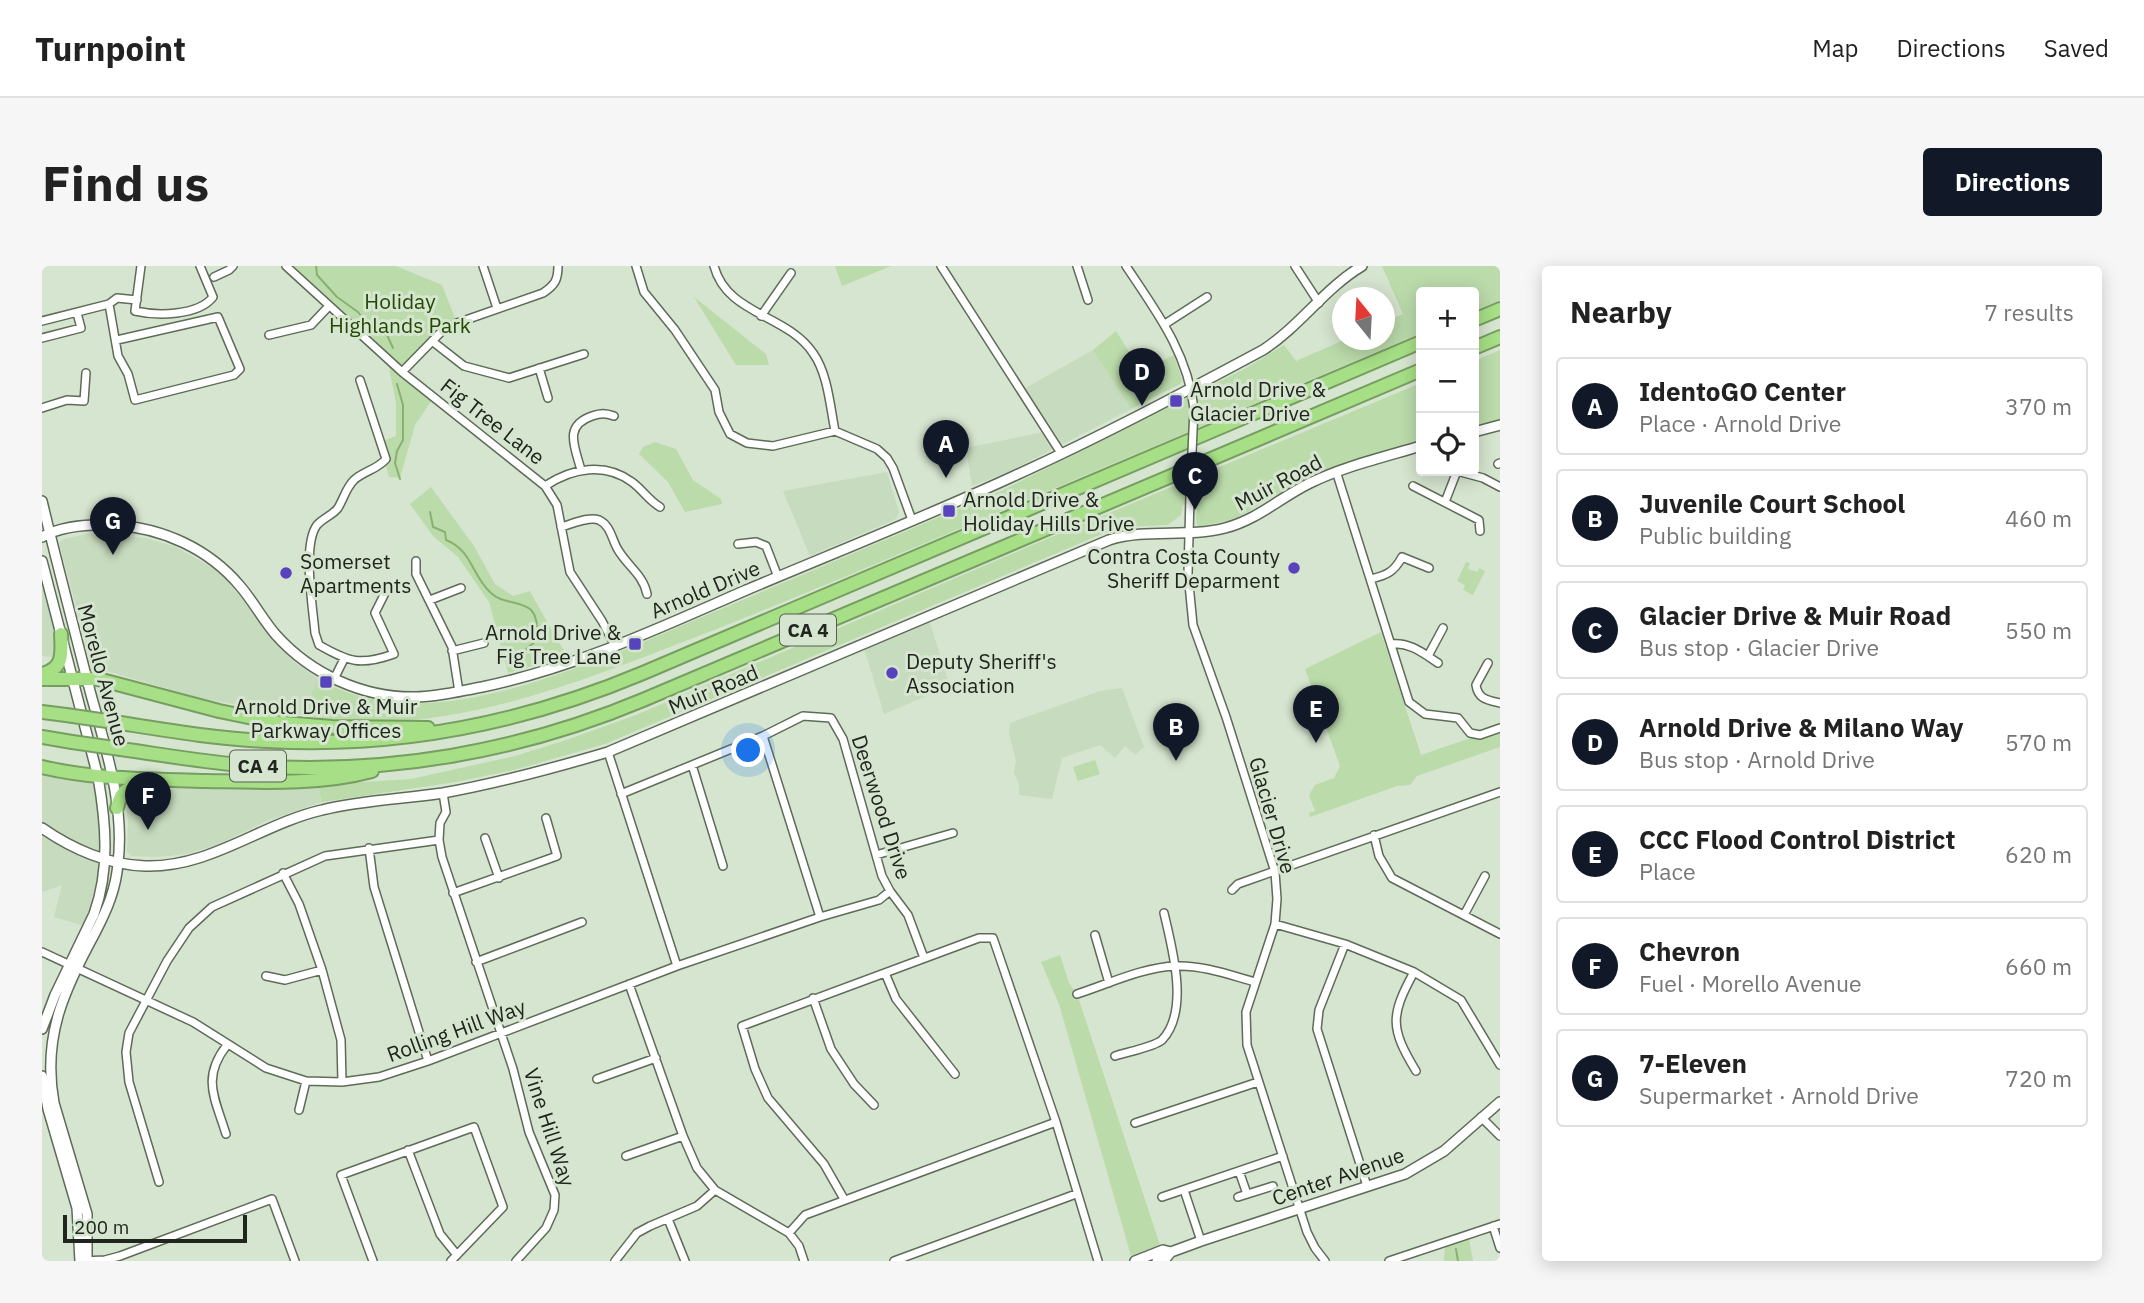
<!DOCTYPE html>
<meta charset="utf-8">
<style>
body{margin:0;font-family:"IBM Plex Sans",sans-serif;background:#f6f6f6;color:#222}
.controls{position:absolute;right:21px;top:21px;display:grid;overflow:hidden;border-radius:7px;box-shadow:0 4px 18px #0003}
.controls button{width:63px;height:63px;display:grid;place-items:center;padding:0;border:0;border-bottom:2px solid #e0e0e0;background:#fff;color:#222;font:35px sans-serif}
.compass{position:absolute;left:1290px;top:21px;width:63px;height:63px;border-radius:50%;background:#fff;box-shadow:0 4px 18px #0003;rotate:342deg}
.scale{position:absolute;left:21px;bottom:18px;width:184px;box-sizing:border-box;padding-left:7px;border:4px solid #20251d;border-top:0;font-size:19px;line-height:24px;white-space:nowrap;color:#20251d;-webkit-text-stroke:5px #d6e5cf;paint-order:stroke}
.you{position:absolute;left:707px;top:485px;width:24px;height:24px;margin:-18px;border:5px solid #fff;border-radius:50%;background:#1a73e8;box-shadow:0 0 0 10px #1a73e833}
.badge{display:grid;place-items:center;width:46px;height:46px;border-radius:50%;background:#111827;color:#fff;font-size:23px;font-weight:700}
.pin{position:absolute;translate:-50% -58px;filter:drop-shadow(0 2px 4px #0008)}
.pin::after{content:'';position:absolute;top:37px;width:24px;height:21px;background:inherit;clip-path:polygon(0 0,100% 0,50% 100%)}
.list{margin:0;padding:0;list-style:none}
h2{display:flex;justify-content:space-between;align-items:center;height:91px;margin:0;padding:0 28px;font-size:30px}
h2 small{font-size:23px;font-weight:400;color:#767676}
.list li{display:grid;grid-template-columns:46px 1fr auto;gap:21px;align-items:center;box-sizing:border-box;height:98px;margin:0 14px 14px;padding:0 14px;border:2px solid #e0e0e0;border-radius:7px}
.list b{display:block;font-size:26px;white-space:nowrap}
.list p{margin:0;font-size:23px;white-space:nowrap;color:#767676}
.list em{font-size:23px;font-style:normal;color:#767676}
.icon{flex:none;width:38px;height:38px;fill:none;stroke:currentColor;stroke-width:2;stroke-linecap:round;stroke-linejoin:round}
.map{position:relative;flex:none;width:1458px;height:995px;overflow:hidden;border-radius:7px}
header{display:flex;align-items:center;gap:42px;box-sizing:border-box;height:98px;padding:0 35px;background:#fff;border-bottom:2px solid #e0e0e0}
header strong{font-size:33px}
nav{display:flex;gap:38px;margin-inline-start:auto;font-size:24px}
.intro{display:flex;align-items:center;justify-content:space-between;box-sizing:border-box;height:168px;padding:0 42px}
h1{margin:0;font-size:49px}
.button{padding:18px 32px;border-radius:7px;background:#111827;color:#fff;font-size:24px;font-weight:700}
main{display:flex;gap:42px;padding:0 42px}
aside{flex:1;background:#fff;border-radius:7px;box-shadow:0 4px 18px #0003}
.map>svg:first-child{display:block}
.built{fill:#c7dbbe}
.green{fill:#bbdbab}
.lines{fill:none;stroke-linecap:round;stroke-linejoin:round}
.stream{stroke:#88b171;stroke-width:2}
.minor-casing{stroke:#5e6b58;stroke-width:10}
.tertiary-casing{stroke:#5e6b58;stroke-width:12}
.motorway-casing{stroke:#779e61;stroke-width:16}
.minor{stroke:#fff;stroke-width:7}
.tertiary{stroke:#fff;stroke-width:9}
.motorway{stroke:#a6df86;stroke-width:12}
.minor-bridge-casing{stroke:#5e6b58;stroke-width:10;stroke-linecap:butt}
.motorway-bridge-casing{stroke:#779e61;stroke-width:16;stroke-linecap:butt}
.minor-bridge{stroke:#fff;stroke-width:7}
.motorway-bridge{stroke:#a6df86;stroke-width:12}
.poi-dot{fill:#5743bb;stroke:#d6e5cf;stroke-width:2.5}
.labels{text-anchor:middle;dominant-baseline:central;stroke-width:6;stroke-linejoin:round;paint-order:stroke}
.shield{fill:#d6e5cf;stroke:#575f52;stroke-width:2}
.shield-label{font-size:19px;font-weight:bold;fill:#20251d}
.park-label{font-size:21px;fill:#234902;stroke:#d6e5cf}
.poi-label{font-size:21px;fill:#20251d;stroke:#d6e5cf;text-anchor:start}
.street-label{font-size:21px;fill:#20251d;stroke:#d6e5cf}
</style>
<header>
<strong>Turnpoint</strong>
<nav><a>Map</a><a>Directions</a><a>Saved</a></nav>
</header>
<div class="intro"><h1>Find us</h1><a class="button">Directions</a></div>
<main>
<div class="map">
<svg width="1458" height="995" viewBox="0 0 1458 995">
<rect width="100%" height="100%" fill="#d6e5cf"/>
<path class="built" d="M1051 84 1089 143 968 205 930 220 924 182 1006 165 980 124Z
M845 206 857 246 854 253 768 290 741 225Z
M45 268 104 272 134 281 176 305 203 335 230 373 254 397 276 413 260 449 161 433 58 403 49 397 17 277 21 273Z
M0 295 20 392 0 390Z
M886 351 908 420 842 448 821 379Z
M1080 422 1102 481 1093 489 1083 480 1073 492 1058 479 1020 492 1010 533 977 529V518L972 507 974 495 967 467 968 457 1058 425Z
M0 501 56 511 64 593 46 661 12 651 20 619 0 626Z
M276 519 280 536 227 554 177 578 145 588 116 591 89 590 85 586 86 555 82 537 84 531 95 524Z"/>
<path class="green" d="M244 0H354L400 19 415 57 401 64 360 106 392 131 373 159 358 212 347 211 338 176 354 170V137L345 92Z
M793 0H849L800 20Z
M1340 0H1458V34L1432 45V26H1379V67C1217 136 1055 204 893 273 812 307 731 341 649 373 526 420 394 475 260 449L276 413C369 466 482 421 575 387L959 225 1206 101 1242 79 1254 95 1302 74H1342L1343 56 1361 48Z
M652 31 724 88 727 99H694Z
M1074 65 1099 105 1132 89 1140 114 1138 118 1089 143 1051 84Z
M1458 84V159L1432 166V95Z
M1379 117V180L1331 194 1236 235 1232 230 1195 252 1157 261 1154 257 1155 237 1141 239 1139 249 1126 259 1082 261 1055 270 563 478 472 504 414 516 280 536 276 519 369 513 473 490 524 474 594 449 988 280Z
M613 176 634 183 651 214 679 233 680 238 643 246 626 216 597 188 601 181Z
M389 221 432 280 453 318 471 330 488 325 515 374 526 390 466 407 447 336 416 291 391 270 368 238Z
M1424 296 1428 297 1426 303 1436 306 1437 302 1443 305 1431 329 1421 324 1423 319 1415 315Z
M1339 366 1379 489 1458 462V481L1375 510 1368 519 1355 520 1268 551 1267 547 1273 545 1267 529 1273 519 1292 512 1298 500 1263 403Z
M1053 494 1058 508 1036 515 1031 501Z
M1018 689 1027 717 1035 728 1118 979 1089 990 1017 738 999 696Z
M1426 967 1431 995H1402L1403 975Z"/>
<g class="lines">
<path class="stream" d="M274 0 275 9 295 31 316 46 331 65 345 69 351 82
M355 118 361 139V174L355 185 353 197 358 213
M388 246 391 261 403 266 404 274C430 284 430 310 449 327 460 338 478 334 489 344 497 353 495 365 493 376L485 382 476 396
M1414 983 1416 995"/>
<g class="minor-casing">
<path id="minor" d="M99 0 93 45C115 50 156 50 171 31L158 0
M244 0 360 106 503 220 515 239 528 306 560 355 573 380
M441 0 455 42
M594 0 602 26 633 64 673 124 677 146 688 168 705 177 731 180 793 165 835 183 845 192 851 202 870 254
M672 0C685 49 745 48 771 87 786 108 788 140 793 165
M899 0 1019 187
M1035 0 1046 34
M1084 0C1114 45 1146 87 1152 143
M1253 0 1277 37
M172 11 187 4 191 0
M67 38 76 90 86 108 93 134 192 109 198 103 176 51 75 74
M719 50 749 7
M0 55 67 38 75 32 95 34
M1123 58 1165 31
M227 69 269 59 287 40
M0 72 39 62 35 47
M390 75 422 100 467 112 542 88
M497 102 506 132
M360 106 401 64 415 57 501 27C513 19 516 14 516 0
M318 114 344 193C336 203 322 205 312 214 304 222 302 232 296 242 291 249 281 252 275 259 260 279 271 342 273 367L277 379C307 396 318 400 352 388L333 347 344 325
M0 142 25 134 42 135 44 107
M1456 198 1458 197
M539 204C533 181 521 160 550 150 559 147 563 147 572 150
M1294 205 1367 436 1383 448 1416 452 1428 467 1438 469 1458 462
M503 220C530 202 563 196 590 216 601 224 606 234 618 241
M1371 220 1437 254 1438 265
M1148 230 1146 308 1151 359 1184 451 1233 606 1235 633 1233 658 1204 746 1205 779 1265 966 1273 982 1283 995
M1403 236 1415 205 1441 212 1458 221
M519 261C530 258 547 250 557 254 568 259 570 273 575 282 584 299 601 308 605 328
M696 278 714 276 724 280 736 311
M374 295V308L410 381 417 426
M1329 313C1345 309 1352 306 1360 291L1387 302
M388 334 419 322
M1349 378C1368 376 1381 387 1396 397
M410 385 442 377
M1386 390 1401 362
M1446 397 1434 419C1436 433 1445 434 1458 437
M292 413 302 393
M721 470 778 651
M566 486 635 700
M650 499 681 600
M401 527 404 546 398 557 397 574 400 591 471 803 487 866 513 929 512 944 504 962 474 995
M579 528 721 470 761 450 789 452 801 473 840 610 848 625 866 649 882 692
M1332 569 1337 590 1350 612 1458 668
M443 572 457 612
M327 582 332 621 386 795
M834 589 911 567
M241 607 257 638 280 704 299 774 300 816
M1190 624 1196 618 1458 526
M411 627 515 590 504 552
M1422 649 1443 610
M1233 658 1303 678 1372 706 1419 734 1458 799
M1053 669 1067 717
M1303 678 1277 744 1275 763 1325 920
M0 686 151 756 224 802 264 815 300 816 337 811 386 795 635 700 778 651 837 634 848 625
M434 696 540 656
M1372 706C1348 750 1348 762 1374 805
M843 707 854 733 913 808
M224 710 243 714 280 704
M587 718 641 870 655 902 673 924 747 967 757 980 762 995
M1035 728C1066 718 1101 701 1134 700 1161 699 1188 709 1213 716
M771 732 789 783 812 818 832 839
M1073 790C1085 786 1112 781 1120 774 1148 745 1130 682 1122 647
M555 813 614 792
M257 844 264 815
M1439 851 1458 870
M1093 857 1216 816
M184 868C173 832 159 812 185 779
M366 884 398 968 415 989
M584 890 641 870
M1197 905 1205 928
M117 916 87 816 84 786 87 767 125 695 147 662 170 641 283 590 397 574
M1142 924 1159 975
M1120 931 1241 890
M1196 931 1231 920
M802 933 782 898 726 832 713 803 700 760 937 672H951L1014 856 1056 995
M626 953 643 995
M1451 960 1458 982
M747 967 763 949 1014 856
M40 995 63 994 78 990 230 933 253 995
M331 995 299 909 432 861 461 941 409 995
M573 995 595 967 608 960 655 940 673 924
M852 995 1034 928
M1347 995 1458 958"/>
</g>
<g class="tertiary-casing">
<path id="tertiary" d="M1432 166 1458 159
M0 235C15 298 32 362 48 425 63 480 83 539 76 597 74 623 65 644 53 667 22 724 0 771 12 837L45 948V995
M0 271C21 259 49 258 73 259 121 262 167 283 198 320 211 335 221 354 234 369 269 408 321 432 373 431 396 431 418 425 440 421 532 402 617 362 702 325 792 287 883 251 972 210 1056 172 1139 128 1221 84 1258 60 1283 22 1320 0
M0 295 56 511C64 557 68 603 52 648L13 729 0 763
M0 562C30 583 67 599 103 600 168 602 219 558 280 544 319 534 361 533 401 527 457 517 512 502 566 486L1067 274C1105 262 1145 272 1183 262 1215 254 1239 231 1268 217 1303 200 1342 191 1379 180
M0 810 6 843 35 942 38 995
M1093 995 1121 984 1129 986
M1115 995 1124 992 1129 986 1159 975 1363 908 1402 885 1458 836"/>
</g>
<g class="motorway-casing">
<path id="motorway" d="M1432 54 1458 43
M1432 82 1458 71
M0 408C22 403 20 387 19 368
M0 413H56L177 445 230 456 290 461 386 462
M0 446 24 449
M72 456C123 464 174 473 226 475 355 482 482 457 601 407L1379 76
M0 471 30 476
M79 483C122 489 166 497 211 500 344 509 477 486 601 434L1379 104
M0 501C55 514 109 513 165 515 219 516 278 519 330 505
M75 542C79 522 88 520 107 519"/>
</g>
<use href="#minor" class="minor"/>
<use href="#tertiary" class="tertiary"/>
<use href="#motorway" class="motorway"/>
<g class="minor-bridge-casing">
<path id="minor-bridge" d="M1148 230 1152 143"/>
</g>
<g class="motorway-bridge-casing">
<path id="motorway-bridge" d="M24 449 72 456
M30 476 79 483"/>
</g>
<use href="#minor-bridge" class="minor-bridge"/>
<use href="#motorway-bridge" class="motorway-bridge"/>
</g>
<g class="poi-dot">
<rect x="1127" y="128" width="14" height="14" rx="3.5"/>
<rect x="900" y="238" width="14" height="14" rx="3.5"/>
<circle cx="1252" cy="302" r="7"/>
<circle cx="244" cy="307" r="7"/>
<rect x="586" y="371" width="14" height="14" rx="3.5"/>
<circle cx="850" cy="407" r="7"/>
<rect x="277" y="409" width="14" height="14" rx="3.5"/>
</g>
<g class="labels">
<g class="shield">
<rect x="738" y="348.5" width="56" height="31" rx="5"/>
<rect x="188" y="484.5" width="56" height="31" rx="5"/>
</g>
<g class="shield-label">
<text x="766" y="364">CA 4</text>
<text x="216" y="500">CA 4</text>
</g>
<g class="park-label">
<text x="358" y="35">Holiday<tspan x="358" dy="24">Highlands Park</tspan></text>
</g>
<g class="poi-label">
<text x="1148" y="123">Arnold Drive &amp;<tspan x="1148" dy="24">Glacier Drive</tspan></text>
<text x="921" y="233">Arnold Drive &amp;<tspan x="921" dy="24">Holiday Hills Drive</tspan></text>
<text x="1238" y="290" text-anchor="end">Contra Costa County<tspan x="1238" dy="24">Sheriff Deparment</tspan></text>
<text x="258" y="295">Somerset<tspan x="258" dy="24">Apartments</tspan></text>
<text x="579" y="366" text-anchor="end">Arnold Drive &amp;<tspan x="579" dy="24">Fig Tree Lane</tspan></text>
<text x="864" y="395">Deputy Sheriff's<tspan x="864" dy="24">Association</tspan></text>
<text x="284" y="440" text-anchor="middle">Arnold Drive &amp; Muir<tspan x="284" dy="24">Parkway Offices</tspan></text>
</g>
<g class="street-label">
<text transform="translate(451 155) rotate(38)">Fig Tree Lane</text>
<text transform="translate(1236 216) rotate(-28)">Muir Road</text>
<text transform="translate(663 323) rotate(-23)">Arnold Drive</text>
<text transform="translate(62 409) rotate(75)">Morello Avenue</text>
<text transform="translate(671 423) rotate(-23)">Muir Road</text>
<text transform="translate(840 541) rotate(72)">Deerwood Drive</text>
<text transform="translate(1231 549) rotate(74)">Glacier Drive</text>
<text transform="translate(414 764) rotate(-20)">Rolling Hill Way</text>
<text transform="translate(508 861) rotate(72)">Vine Hill Way</text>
<text transform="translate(1296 910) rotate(-19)">Center Avenue</text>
</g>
</g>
</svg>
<div class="controls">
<button>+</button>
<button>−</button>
<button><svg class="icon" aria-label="locate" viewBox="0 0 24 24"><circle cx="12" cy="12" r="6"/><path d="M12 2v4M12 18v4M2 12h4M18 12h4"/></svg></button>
</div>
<svg class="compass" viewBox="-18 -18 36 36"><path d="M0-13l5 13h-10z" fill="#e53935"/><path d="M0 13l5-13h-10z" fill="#767676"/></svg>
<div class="scale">200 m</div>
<div class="you"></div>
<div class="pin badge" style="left:904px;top:212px">A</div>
<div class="pin badge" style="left:1134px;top:495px">B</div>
<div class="pin badge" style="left:1153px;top:244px">C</div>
<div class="pin badge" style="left:1100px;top:140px">D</div>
<div class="pin badge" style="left:1274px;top:477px">E</div>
<div class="pin badge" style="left:106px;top:564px">F</div>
<div class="pin badge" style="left:71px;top:289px">G</div>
</div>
<aside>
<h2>Nearby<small>7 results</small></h2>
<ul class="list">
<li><span class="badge">A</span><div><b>IdentoGO Center</b><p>Place · Arnold Drive</p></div><em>370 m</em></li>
<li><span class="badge">B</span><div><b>Juvenile Court School</b><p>Public building</p></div><em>460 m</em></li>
<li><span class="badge">C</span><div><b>Glacier Drive &amp; Muir Road</b><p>Bus stop · Glacier Drive</p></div><em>550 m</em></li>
<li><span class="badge">D</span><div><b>Arnold Drive &amp; Milano Way</b><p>Bus stop · Arnold Drive</p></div><em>570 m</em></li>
<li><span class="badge">E</span><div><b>CCC Flood Control District</b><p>Place</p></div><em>620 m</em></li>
<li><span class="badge">F</span><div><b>Chevron</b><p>Fuel · Morello Avenue</p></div><em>660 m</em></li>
<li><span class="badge">G</span><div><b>7-Eleven</b><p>Supermarket · Arnold Drive</p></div><em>720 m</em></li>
</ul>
</aside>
</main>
